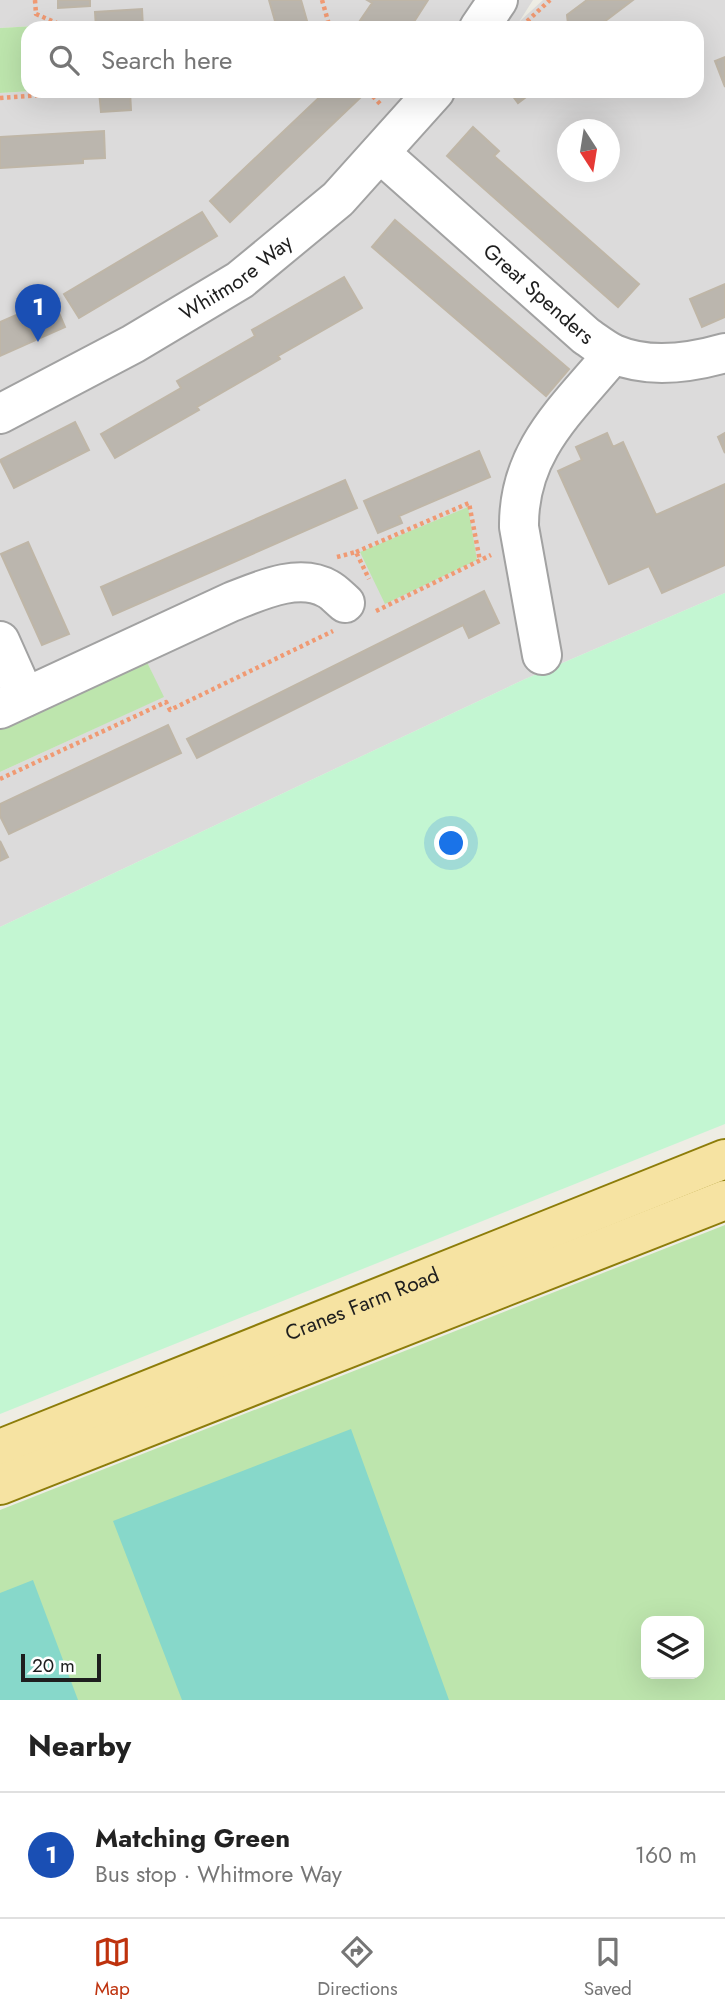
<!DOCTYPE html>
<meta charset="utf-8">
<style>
body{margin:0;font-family:Jost,sans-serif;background:#f6f6f6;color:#222}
.controls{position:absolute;right:21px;bottom:21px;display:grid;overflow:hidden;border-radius:14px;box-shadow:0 7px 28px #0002}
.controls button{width:63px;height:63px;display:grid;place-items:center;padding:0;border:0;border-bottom:2px solid #e0e0e0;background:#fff;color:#222;font:35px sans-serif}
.compass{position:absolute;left:557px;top:119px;width:63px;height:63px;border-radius:50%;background:#fff;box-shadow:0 7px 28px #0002;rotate:168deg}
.scale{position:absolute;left:21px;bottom:18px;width:80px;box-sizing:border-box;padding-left:7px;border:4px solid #1e1e1e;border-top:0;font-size:19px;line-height:24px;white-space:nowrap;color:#1e1e1e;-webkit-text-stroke:5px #fff;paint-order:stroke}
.you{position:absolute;left:452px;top:844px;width:24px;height:24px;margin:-18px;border:5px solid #fff;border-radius:50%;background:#1a73e8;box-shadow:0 0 0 10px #1a73e833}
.badge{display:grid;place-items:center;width:46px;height:46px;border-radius:50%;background:#be320d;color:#fff;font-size:23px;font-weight:700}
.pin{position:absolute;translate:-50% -58px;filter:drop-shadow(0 2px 4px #0008)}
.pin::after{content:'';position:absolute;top:37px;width:24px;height:21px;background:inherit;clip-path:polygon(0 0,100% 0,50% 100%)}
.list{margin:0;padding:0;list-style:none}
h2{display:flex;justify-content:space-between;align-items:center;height:91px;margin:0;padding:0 28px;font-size:30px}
h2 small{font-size:23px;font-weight:400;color:#767676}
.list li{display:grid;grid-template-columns:46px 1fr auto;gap:21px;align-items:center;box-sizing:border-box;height:126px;padding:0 28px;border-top:2px solid #e0e0e0}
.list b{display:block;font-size:26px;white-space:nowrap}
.list p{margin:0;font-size:23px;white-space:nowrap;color:#767676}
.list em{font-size:23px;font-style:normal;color:#767676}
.icon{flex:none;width:38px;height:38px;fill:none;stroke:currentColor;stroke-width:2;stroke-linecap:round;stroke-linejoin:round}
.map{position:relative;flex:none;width:725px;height:1700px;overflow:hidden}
.search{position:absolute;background:#fff;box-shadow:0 7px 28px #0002;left:21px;right:21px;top:21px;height:77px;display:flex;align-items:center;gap:18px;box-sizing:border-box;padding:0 24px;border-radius:21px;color:#767676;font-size:26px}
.sheet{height:217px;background:#fff}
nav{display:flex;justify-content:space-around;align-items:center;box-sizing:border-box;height:98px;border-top:2px solid #e0e0e0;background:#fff;font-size:19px;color:#767676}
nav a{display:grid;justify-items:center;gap:4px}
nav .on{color:#be320d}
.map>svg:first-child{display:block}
.residential{fill:#dcdbdb;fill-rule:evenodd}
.grass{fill:#bde5ad;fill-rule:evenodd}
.park{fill:#c3f6d2}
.pitch{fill:#87d8ca}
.building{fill:#bbb6ae;stroke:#bfb6a7;stroke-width:2}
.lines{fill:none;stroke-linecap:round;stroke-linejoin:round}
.minor-casing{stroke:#a2a2a2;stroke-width:42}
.major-casing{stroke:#8d7d0a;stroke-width:42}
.path{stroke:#f09a73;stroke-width:4.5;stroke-dasharray:3.5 3.5;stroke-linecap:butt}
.minor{stroke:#fff;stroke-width:38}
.major{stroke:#f6e3a2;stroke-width:38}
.labels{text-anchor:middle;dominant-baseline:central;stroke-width:5;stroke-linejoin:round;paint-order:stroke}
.street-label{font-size:21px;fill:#1e1e1e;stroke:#fff}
</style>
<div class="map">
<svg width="725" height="1700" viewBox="0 0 725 1700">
<rect width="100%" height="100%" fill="#eeede4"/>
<path class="residential" d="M0 0H533L519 22 543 0H725V593L523 680 0 927V772L163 697 146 660 0 729V93L32 91H697V28H45L35 26 0 28ZM568 130H610V172H568Z"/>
<path class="grass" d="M35 26 45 28H28V91H32L0 93V28Z
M468 507 477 560 385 604 360 552Z
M146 660 164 697 0 772V729Z
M725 1225V1700H0V1510ZM646 1621H699V1674H646Z"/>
<path class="park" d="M725 593V1124L0 1414V927L523 680Z"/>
<path class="pitch" d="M351 1429 449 1700H182L113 1521Z
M33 1580 78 1700H0V1593Z"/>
<path class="building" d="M58 0H90V6L58 8Z
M269 0H301L309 28H277Z
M367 0H428L410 28H355L372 3Z
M587 0H633L596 28H563L568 24 567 15Z
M142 9 143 28H96L95 12Z
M725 57V87L715 61Z
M99 91H130L131 110 101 112Z
M326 91H362L364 94 230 222 210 201Z
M509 91H534L518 103Z
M473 127 499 151 494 156 639 284 618 307 447 156Z
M104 131 105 158 83 159V163L0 168V137Z
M202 212 217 236 79 318 64 294Z
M395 220 569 369 546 396 372 247Z
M344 277 362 308 278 356 280 359 197 407 199 410 115 458 101 434 181 388 177 381 255 336 252 330Z
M725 284V317L702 327 690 299Z
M53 299 65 327 0 356V322Z
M75 422 89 450 14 488 0 460Z
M607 433 613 447 623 442 656 515 725 484V565L662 593 649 566 609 584 558 471 582 460 576 447Z
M725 433V453L718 437Z
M479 451 490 477 399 516 402 523 378 533 364 501Z
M345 480 357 508 113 615 101 587Z
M28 542 69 634 42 645 1 554Z
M484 591 499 623 469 638 463 625 197 758 187 739Z
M168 725 181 753 9 834 0 816V804Z
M0 841 8 857 0 861Z"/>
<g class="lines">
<g class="minor-casing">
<g id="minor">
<path d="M479 28 498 0"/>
<path id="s1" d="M380 153 586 336C595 342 605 350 614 354 649 369 690 363 725 353"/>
<path id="s2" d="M0 414 133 344 240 280 338 199 435 91"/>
<path d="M0 641 25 697"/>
<path d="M542 655 519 527C518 450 568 409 613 354"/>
<path d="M0 709 231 602C259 591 299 572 328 589 334 592 340 599 345 603"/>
</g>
</g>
<g class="major-casing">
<g id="major">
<path id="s3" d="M0 1449 725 1159"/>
<path d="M0 1485 725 1200"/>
</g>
</g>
<path class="path" d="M35 0 36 14 68 28
M322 0 330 28
M522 26 550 0
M368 91 382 106
M0 98 72 93V91
M356 552 469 503 480 561
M337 557 356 552 369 579
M376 611 491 555
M0 779 166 702 170 710 333 631"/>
<use href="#minor" class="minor"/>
<use href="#major" class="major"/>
</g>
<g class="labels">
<g class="street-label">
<text stroke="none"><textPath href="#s2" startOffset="273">Whitmore Way</textPath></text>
<text stroke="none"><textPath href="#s1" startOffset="212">Great Spenders</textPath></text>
<text stroke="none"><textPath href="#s3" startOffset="390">Cranes Farm Road</textPath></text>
</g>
</g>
</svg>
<div class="controls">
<button><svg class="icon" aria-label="layers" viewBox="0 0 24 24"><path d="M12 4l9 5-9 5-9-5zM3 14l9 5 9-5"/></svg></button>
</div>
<svg class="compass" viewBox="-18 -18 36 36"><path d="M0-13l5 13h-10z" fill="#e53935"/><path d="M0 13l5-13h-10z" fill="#767676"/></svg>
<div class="scale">20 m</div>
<div class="you"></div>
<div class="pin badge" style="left:38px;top:342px;background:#1a4fb4">1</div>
<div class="search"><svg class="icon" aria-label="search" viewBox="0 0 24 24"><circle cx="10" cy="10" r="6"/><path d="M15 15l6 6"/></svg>Search here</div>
</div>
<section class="sheet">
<h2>Nearby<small></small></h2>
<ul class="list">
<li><span class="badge" style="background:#1a4fb4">1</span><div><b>Matching Green</b><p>Bus stop · Whitmore Way</p></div><em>160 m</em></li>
</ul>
</section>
<nav>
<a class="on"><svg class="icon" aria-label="map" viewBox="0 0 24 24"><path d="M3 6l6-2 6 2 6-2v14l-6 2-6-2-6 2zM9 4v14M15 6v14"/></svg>Map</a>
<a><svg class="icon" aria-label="directions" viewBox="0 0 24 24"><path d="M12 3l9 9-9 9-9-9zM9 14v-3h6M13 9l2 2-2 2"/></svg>Directions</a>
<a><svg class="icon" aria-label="saved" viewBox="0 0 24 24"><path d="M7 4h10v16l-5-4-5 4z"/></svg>Saved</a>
</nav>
